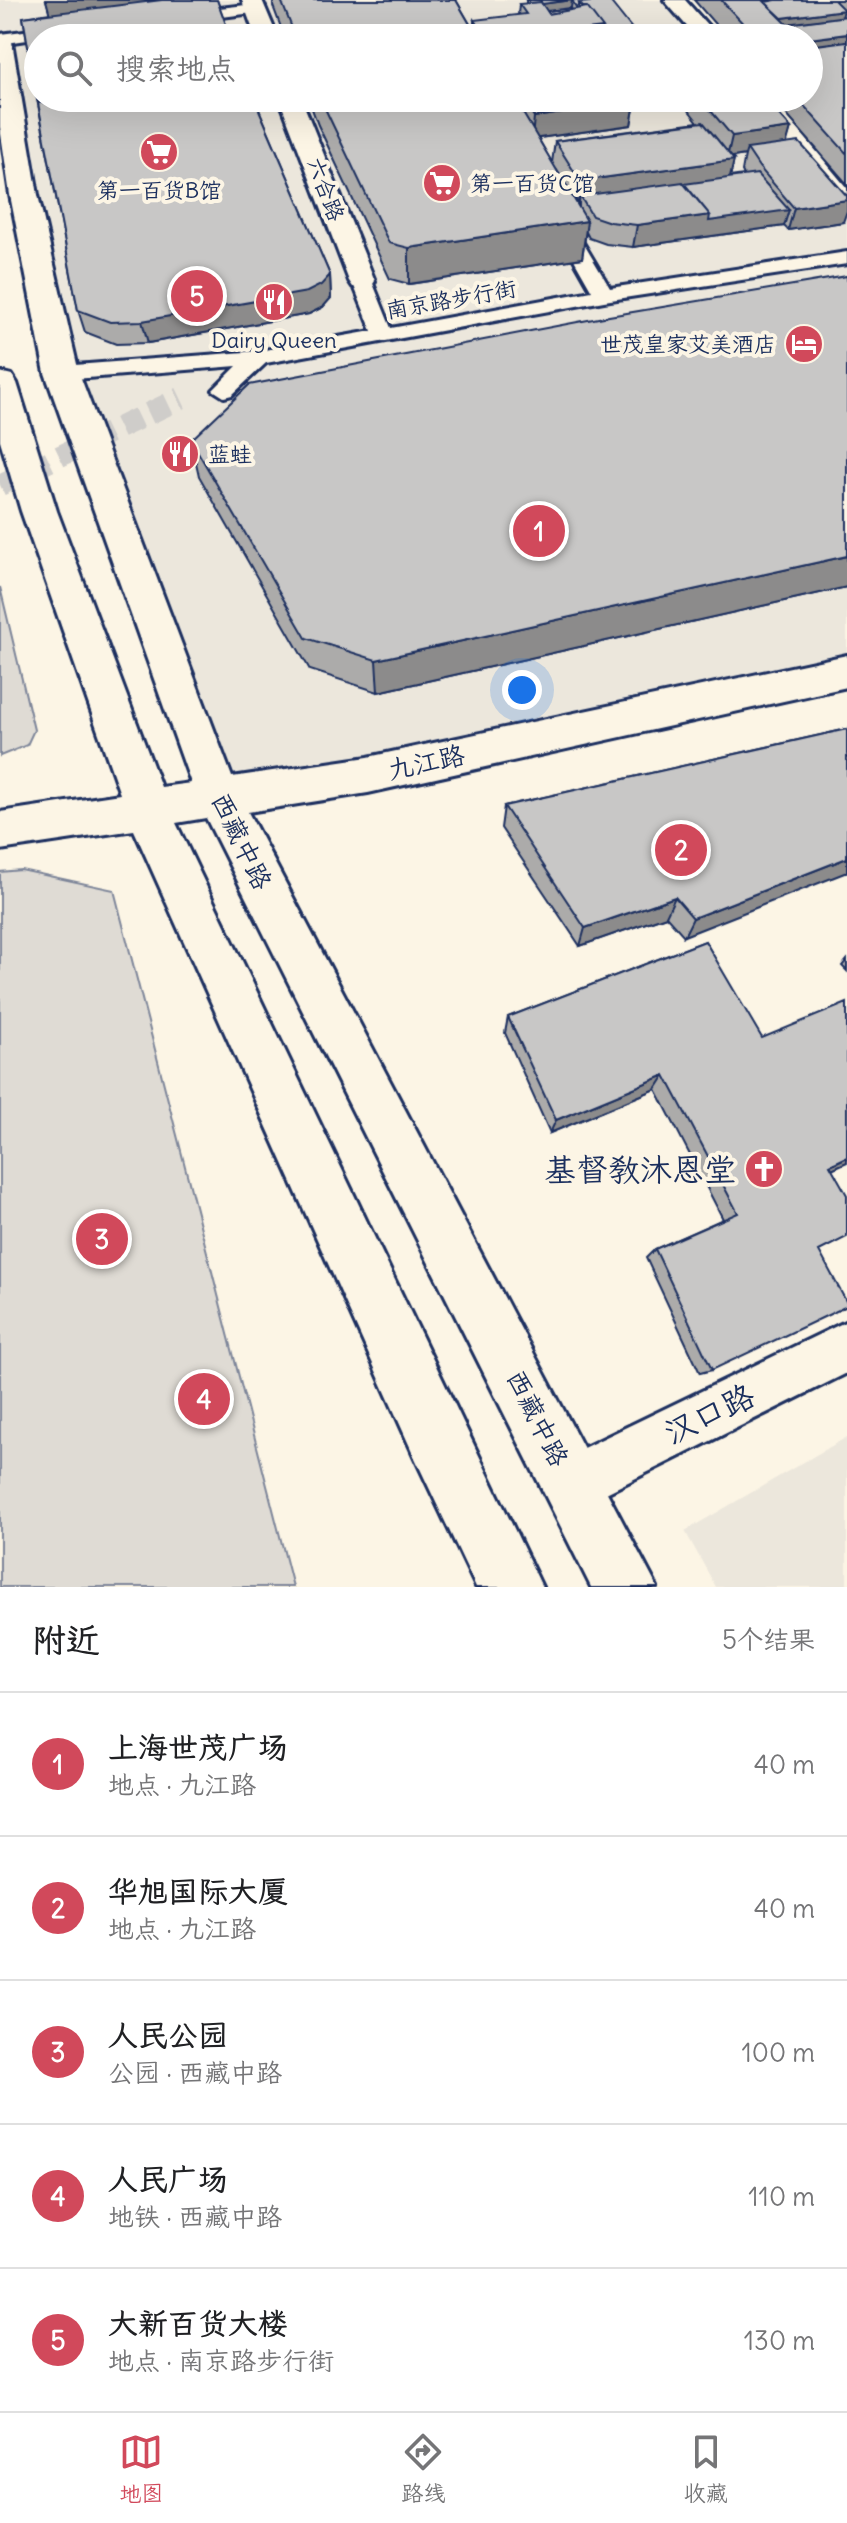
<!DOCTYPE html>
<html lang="zh">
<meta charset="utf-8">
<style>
body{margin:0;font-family:Delius,"LXGW WenKai TC",sans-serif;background:#f6f6f6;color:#202124}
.you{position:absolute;left:522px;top:690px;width:28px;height:28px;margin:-20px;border:6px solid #fff;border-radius:50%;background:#1a73e8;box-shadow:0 0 0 12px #1a73e833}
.badge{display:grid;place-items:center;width:52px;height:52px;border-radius:50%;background:#d1495b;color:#fff;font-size:26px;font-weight:700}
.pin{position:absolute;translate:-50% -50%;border:4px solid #fff;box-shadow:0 2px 8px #0006}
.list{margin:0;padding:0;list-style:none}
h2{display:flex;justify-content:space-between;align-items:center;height:104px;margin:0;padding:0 32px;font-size:34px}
h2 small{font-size:26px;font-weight:400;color:#757577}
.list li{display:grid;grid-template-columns:52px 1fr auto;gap:24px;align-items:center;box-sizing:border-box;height:144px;padding:0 32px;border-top:2px solid #e0e0e0}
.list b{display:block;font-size:30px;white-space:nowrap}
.list p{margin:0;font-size:26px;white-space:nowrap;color:#757577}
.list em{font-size:26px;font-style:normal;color:#757577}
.icon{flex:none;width:44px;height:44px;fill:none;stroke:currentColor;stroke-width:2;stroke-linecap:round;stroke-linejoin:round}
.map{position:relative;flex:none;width:847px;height:1587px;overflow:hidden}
.search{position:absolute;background:#fff;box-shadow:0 8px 32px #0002;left:24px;right:24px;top:24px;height:88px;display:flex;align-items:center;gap:20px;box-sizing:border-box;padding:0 28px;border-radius:44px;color:#757577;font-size:30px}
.sheet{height:824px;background:#fff}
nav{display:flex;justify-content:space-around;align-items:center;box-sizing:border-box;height:112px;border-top:2px solid #e0e0e0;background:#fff;font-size:22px;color:#757577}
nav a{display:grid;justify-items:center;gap:4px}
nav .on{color:#d1495b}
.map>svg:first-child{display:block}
.built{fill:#ece7dc}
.green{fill:#dfdbd4;stroke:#7d8599;stroke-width:2}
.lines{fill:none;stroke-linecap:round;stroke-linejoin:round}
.pedestrian-tunnel{stroke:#cfcdca;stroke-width:22;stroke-dasharray:22 11;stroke-linecap:butt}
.pedestrian-casing{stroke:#1b2f5e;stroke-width:6}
.minor-casing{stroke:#1b2f5e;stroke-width:6}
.secondary-casing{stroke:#1b2f5e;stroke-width:6}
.pedestrian{fill:#fcf5e5;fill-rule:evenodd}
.minor{fill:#fcf5e5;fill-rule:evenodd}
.secondary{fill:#fcf5e5;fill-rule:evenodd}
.wall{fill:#acabaa;stroke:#1b2f5e;stroke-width:2;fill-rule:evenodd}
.shaded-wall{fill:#8c8b8b;stroke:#1b2f5e;stroke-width:2}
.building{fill:#c8c7c6;stroke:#1b2f5e;stroke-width:2}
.labels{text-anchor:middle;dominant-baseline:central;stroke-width:8;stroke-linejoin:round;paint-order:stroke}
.far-poi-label{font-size:22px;fill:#1b2f5e;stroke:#fcf5e5;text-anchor:start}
.far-street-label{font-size:22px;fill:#1b2f5e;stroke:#fcf5e5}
.street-label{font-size:26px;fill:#1b2f5e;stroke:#fcf5e5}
.near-poi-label{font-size:32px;fill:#1b2f5e;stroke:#fcf5e5;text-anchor:end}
.near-street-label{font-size:32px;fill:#1b2f5e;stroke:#fcf5e5}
</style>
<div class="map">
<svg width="847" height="1587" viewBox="0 0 847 1587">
<rect width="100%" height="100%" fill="#fcf5e5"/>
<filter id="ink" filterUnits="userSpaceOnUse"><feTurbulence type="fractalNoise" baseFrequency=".0125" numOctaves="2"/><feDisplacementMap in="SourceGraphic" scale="16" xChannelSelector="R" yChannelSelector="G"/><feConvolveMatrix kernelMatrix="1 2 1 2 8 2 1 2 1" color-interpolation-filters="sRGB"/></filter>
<g filter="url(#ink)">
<path class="built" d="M0 0H674L708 38H38V98H809L847 56V671L219 800 62 373 0 42Z
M847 1437V1587H716L685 1531Z"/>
<path class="green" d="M0 587 34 730 27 745 0 756Z
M21 870 114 890 293 1587H0V872Z"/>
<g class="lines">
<path class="pedestrian-tunnel" d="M0 485 181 398"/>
<g class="pedestrian-casing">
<path id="pedestrian" d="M255 4 263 9 260 12 184 22 176 17 184 12Z
M63 26 68 28V34L0 44V34Z
M563 218 572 224 610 288 847 252V264L604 301 266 363 232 395 224 397 213 390 237 366 62 380 51 373 62 366 259 351 372 331 352 281 362 275 372 281 391 328 592 291 554 224Z"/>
</g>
<g class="minor-casing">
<path id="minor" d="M242 0H262L278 38H256Z
M664 0H685L719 38H697Z
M279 98H301L375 281 371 287H353L349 281Z
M749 98H772L847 188V211L838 209Z
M847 1321V1373L590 1501 571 1509 552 1501 544 1482 552 1463Z"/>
</g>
<g class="secondary-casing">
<path id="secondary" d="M0 35 9 37 12 42 38 195 79 373 232 777 368 757 847 655V687L368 793 248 812 657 1587H591L206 818 176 823 542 1587H476L415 1458 134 830 0 850V812L120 794 21 511 0 440V372L12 375 17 383 57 511 161 787 191 783 45 373 10 195 0 127Z"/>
</g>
<use href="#pedestrian" class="pedestrian"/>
<use href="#minor" class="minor"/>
<use href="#secondary" class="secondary"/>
</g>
<path class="wall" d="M46 0H217L231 38H38V98H254L330 275 331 298 323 307 309 314 148 343 116 344 85 332 78 310 37 99 23 17 50 13Z
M273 0H456L474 31V20L486 38H285L273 6Z
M526 0H609L631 38 518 15 519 4H526ZM571 8 572 10 549 14 547 11Z
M694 0H847V184L772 98H809V38H727Z
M308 98H631L635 103 631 125 538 138 552 163 555 141 698 122 679 98H764L791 128 786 144 843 222 788 230 784 226 633 247 606 244 589 238 586 232 582 258 409 284 390 279 318 125ZM745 155 742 171 744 175 730 177 734 160 732 157ZM556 169 578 203H579V207Z
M847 276V587L378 692 310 670 199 476 191 440Z
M847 729 684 936 666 916 580 946 501 828 504 806Z
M705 941 832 1169 819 1252 712 1370 700 1373 646 1258 655 1249 723 1219 656 1089 550 1133 505 1033 508 1017Z
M847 960V971L842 966Z"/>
<path class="shaded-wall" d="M46 0H183L50 15Z
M572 0 571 8 531 13 532 5Z
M844 10 840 25 793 38H763L764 35 782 18Z
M603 28 633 30 631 38H521Z
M847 34V49L809 54V39Z
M43 98H239L44 125 37 99Z
M635 103 631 125 532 139 534 117Z
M791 128 785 150 747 149 745 155 727 158 732 136Z
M734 160 729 182 580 196 579 203H578L580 181Z
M847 200V211L843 222 788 230 794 208Z
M789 210 784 226 633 247 637 225 710 215Z
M587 221 582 258 409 284V248Z
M330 275 331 298 323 307 309 314 148 343 142 321Z
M847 556V587L378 692 376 660Z
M847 858V872L684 936 693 918Z
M675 897 666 916 580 946 585 928Z
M665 1075 656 1089 550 1133 556 1120Z
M847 1157V1162L814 1177 830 1165Z"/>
<path class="building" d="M162 0H217L231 38H38V98H43L37 99 23 17Z
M281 0H456L478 38H296Z
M528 0H603L579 3V8L577 9 572 0 542 4 541 2 530 3Z
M609 0 633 30 602 34 603 28 587 7H583L579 3Z
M721 0H763L794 31 764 35 749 30Z
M776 0H834L844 10 782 18 765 2Z
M541 2 549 14 587 7 603 28 521 38H486L474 20 526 14 519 4Z
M847 16V34L809 39V38H793L794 31 787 24Z
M698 31 704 38 653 37Z
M847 41V154L797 98H809V46Z
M78 98H254L330 275 321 285 307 292 142 321 110 322 78 310 38 103Z
M320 98H514L587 221 409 248 389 243Z
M522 98H631L635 103 534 117Z
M700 98H764L791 128 732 136Z
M703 122 734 160 580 181 555 141Z
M799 142 847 196V200L794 208 759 167 747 149Z
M757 174 789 210 709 221 710 215 684 184Z
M683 182 710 215 637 225 610 222 592 216 580 196Z
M847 276V556L376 660 306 638 191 440 249 385 609 316Z
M847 729V858L693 918 675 897 585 928 504 806Z
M705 941 762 1038 847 1003V1157L830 1165 847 1195V1237L819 1251 847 1303V1306L712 1370 655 1249 738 1213 665 1075 556 1120 508 1017Z"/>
</g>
<defs>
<g id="supermarket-disc" transform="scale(2)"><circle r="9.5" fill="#d1495b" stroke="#fcf5e5"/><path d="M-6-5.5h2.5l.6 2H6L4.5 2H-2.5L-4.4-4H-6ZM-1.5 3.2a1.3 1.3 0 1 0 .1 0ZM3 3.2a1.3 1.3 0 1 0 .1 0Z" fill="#fff"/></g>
<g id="restaurant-disc" transform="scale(2)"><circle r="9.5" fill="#d1495b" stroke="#fcf5e5"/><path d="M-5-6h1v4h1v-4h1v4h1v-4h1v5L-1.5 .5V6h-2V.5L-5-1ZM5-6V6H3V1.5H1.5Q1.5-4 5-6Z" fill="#fff"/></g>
<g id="hotel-disc" transform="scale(2)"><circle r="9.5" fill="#d1495b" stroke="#fcf5e5"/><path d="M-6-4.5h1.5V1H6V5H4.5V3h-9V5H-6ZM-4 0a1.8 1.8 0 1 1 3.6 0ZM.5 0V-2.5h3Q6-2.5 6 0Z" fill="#fff"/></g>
<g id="church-disc" transform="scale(2)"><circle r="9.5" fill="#d1495b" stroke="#fcf5e5"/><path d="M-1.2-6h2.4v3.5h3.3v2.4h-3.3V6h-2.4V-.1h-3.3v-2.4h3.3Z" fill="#fff"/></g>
</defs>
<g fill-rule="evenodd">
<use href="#supermarket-disc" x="159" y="152"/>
<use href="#supermarket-disc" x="442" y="183"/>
<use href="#restaurant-disc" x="274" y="302"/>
<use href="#hotel-disc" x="804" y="344"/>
<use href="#restaurant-disc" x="180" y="454"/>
<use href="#church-disc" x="764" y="1169"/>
</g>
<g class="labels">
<g class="far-poi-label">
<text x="470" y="183">第一百货C馆</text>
<text x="159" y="190" text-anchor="middle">第一百货B馆</text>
<text x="274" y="340" text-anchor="middle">Dairy Queen</text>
<text x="776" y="344" text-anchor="end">世茂皇家艾美酒店</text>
<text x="208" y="454">蓝蛙</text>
</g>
<g class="far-street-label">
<text transform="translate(326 189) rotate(69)">六合路</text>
<text transform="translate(451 299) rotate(-10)">南京路步行街</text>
</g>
<g class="street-label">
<text transform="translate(426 762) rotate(-12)">九江路</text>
<text transform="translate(242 841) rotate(64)">西藏中路</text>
<text transform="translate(538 1418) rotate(63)">西藏中路</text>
</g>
<g class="near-poi-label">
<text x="736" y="1169">基督教沐恩堂</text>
</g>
<g class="near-street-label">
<text transform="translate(709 1414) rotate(-26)">汉口路</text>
</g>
</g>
</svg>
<div class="you"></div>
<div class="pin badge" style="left:539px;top:531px">1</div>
<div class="pin badge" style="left:681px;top:850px">2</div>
<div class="pin badge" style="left:102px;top:1239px">3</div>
<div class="pin badge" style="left:204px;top:1399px">4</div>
<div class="pin badge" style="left:197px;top:296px">5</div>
<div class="search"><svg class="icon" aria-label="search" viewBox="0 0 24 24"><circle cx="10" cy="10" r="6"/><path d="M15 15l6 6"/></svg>搜索地点</div>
</div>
<section class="sheet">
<h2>附近<small>5个结果</small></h2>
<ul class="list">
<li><span class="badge">1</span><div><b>上海世茂广场</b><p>地点 · 九江路</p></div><em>40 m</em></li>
<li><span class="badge">2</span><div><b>华旭国际大厦</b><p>地点 · 九江路</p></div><em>40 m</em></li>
<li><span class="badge">3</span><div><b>人民公园</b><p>公园 · 西藏中路</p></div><em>100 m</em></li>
<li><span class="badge">4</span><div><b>人民广场</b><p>地铁 · 西藏中路</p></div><em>110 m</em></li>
<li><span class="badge">5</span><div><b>大新百货大楼</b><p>地点 · 南京路步行街</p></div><em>130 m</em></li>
</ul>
</section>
<nav>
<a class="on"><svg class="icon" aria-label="map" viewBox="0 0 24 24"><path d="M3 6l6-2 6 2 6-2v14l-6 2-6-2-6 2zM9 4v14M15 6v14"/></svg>地图</a>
<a><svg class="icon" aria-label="directions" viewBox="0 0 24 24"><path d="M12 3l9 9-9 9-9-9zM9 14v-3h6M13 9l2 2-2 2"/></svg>路线</a>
<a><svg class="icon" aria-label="saved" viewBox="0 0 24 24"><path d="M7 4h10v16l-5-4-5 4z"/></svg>收藏</a>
</nav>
